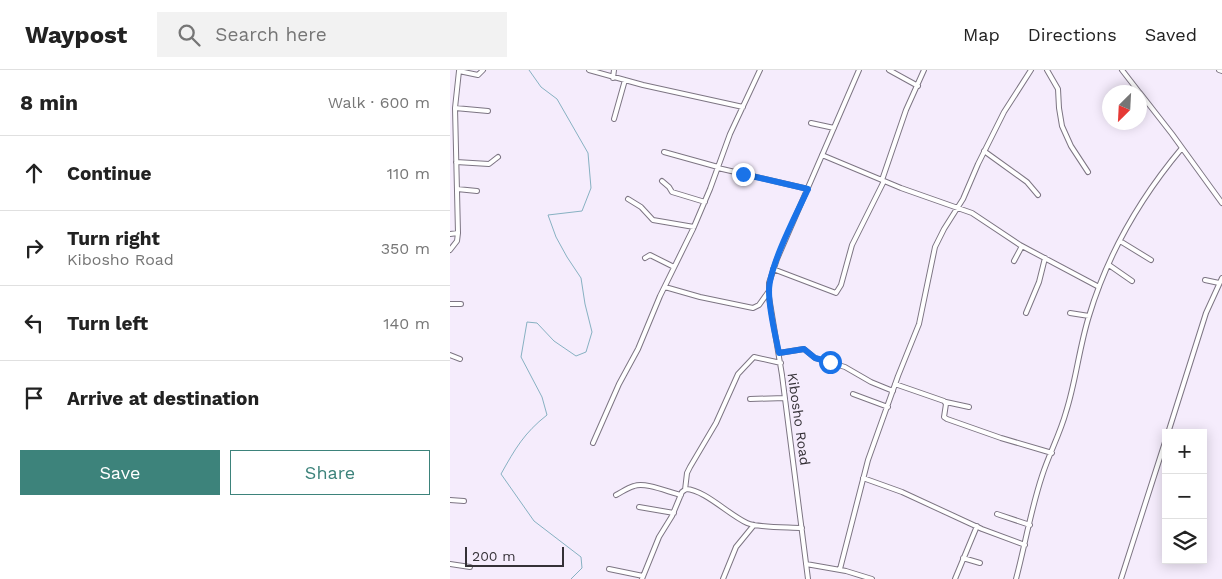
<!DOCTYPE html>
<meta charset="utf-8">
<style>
body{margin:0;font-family:"Work Sans",sans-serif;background:#f2f2f2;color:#222}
.controls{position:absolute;right:15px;bottom:15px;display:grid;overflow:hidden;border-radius:0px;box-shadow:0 2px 12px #0003}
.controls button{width:45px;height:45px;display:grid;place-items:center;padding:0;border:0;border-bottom:1px solid #e0e0e0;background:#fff;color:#222;font:25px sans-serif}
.compass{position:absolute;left:652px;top:15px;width:45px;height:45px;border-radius:50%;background:#fff;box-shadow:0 2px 12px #0003;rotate:204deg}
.scale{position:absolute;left:15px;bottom:12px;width:99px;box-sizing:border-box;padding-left:5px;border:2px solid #353137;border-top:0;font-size:14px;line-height:18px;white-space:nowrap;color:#353137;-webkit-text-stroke:4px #f5ecfc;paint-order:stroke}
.stop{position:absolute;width:15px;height:15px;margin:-11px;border:4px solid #1a73e8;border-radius:50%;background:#fff}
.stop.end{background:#1a73e8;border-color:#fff;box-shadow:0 1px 5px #0008}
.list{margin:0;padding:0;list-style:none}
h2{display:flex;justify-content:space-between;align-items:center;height:65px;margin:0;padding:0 20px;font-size:21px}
h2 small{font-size:16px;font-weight:400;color:#767676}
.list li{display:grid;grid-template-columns:32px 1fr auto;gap:15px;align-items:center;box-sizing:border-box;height:75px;padding:0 20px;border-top:1px solid #e0e0e0}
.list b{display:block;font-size:19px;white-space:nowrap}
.list p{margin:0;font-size:16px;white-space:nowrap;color:#767676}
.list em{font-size:16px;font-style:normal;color:#767676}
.actions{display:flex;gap:10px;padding:15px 20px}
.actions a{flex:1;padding:11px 0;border:1px solid #3d837b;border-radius:0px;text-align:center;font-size:18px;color:#3d837b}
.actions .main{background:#3d837b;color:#fff}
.icon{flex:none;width:28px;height:28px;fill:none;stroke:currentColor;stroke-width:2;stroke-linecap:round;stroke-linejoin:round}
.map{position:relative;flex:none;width:772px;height:509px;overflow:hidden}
header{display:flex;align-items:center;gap:30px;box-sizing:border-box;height:70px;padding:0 25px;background:#fff;border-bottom:1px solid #e0e0e0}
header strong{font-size:24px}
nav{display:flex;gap:28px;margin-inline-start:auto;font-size:18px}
.search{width:350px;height:45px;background:#f2f2f2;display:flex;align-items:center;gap:12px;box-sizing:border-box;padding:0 18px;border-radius:0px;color:#767676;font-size:19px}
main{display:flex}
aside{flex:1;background:#fff}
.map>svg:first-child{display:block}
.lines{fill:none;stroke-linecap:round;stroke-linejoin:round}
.stream{stroke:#87b1c2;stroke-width:1}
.minor-casing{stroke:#7d7583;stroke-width:6}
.minor{stroke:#fff;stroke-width:4}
.route{stroke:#1a73e8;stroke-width:6}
.labels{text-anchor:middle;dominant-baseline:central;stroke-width:5;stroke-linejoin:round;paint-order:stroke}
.street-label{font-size:14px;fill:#353137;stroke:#f5ecfc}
</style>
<header>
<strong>Waypost</strong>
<div class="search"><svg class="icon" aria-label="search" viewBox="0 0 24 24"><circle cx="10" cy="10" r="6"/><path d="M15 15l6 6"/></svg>Search here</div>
<nav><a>Map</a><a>Directions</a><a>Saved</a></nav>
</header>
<main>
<aside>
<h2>8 min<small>Walk · 600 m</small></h2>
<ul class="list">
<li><svg class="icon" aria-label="ahead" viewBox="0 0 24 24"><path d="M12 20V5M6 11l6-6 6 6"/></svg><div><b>Continue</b></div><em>110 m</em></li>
<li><svg class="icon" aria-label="right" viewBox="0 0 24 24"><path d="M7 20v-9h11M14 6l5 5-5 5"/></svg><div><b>Turn right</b><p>Kibosho Road</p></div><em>350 m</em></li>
<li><svg class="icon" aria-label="left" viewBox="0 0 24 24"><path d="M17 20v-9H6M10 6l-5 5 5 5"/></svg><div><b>Turn left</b></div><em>140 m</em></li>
<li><svg class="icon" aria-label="arrive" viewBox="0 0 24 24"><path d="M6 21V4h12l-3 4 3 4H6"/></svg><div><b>Arrive at destination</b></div></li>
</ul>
<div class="actions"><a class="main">Save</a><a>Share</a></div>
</aside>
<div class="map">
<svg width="772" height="509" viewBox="0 0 772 509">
<rect width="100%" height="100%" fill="#f5ecfc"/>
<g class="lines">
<path class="stream" d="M79 0 91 17 107 29 138 83 141 118 132 141 98 145 106 167 117 187 131 208 135 234 142 262 136 282 126 286 104 271 87 253 77 252 71 287 92 327 97 345C74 363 65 379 51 404L84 451 131 487 132 498 121 509"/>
<g class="minor-casing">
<path id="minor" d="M139 0 193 15 293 37
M439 0 468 16
M597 0 608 19 609 38 612 56 621 76 638 102
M672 0 689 22
M769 0 772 1
M9 1 28 5 33 0
M163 8 164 0
M690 23 722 64 772 133
M5 38 38 41
M164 49 175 10
M361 53 384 58
M534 81 577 112 588 125
M214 82 268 97
M372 85 451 118 522 143 570 175 649 217
M6 92 39 94 48 87
M268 98 358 119
M432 110 456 40 474 0
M212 111 219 117 222 122 255 132
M7 119 27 121
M178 129 191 137 203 150 244 157
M0 164 8 163
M670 171 701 190
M0 180 7 171 8 163 5 38 9 1
M195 188 200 185 224 197
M564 191 572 176
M659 195 682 211
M323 199 386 223 391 215 402 175 434 111
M755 210 769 213
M215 217 250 227 303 238 309 235 319 221
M0 234H11
M576 243 589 212 595 188
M620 243 639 246
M329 283 354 279 365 288 395 297 421 312 443 321
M0 285 10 289
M445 314 494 331 496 334 494 347 497 349 551 368 602 383
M403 324 438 337
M300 329 335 328
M496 332 519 337
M718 363 756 243 772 208
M143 373 169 314 188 279 210 226 243 159 260 119 280 64 310 0
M413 408 452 422 532 459 575 475
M235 420 237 403 240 397 266 353 288 304 304 287 331 293
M166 425C172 422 177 418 184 416 196 412 218 422 231 425
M0 430 14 431
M189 437 224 443
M547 444 580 455
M513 488 530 493
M0 494 20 497
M356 494 396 501 422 509
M159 499 193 506
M390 499 418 390 448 306 469 254 485 177 494 159 513 129 528 94 554 42 581 0
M192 509 209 467 222 446 232 422 236 419C255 420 279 445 297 453 308 458 339 457 352 458
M273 509 286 477 304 455
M358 509 332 305 319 227V213L327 189 409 0
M505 509 527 456
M566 509C575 475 581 439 592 406 599 384 610 364 616 342 626 311 629 278 639 246 658 183 690 128 732 78
M671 509 716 369"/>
</g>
<use href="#minor" class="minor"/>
</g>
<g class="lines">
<path class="route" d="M293 104 358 119C347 143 319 196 319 221 319 241 325 263 329 283L354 279 365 288 380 292"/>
</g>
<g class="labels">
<g class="street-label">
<text transform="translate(349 349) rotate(82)">Kibosho Road</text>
</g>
</g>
</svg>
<div class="controls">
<button>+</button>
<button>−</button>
<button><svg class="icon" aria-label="layers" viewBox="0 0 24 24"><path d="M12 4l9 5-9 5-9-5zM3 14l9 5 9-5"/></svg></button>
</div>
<svg class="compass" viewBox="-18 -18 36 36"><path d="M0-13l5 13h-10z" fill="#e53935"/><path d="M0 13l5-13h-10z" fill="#767676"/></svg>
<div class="scale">200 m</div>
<div class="stop" style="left:380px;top:292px"></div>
<div class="stop end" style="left:293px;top:104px"></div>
</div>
</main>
